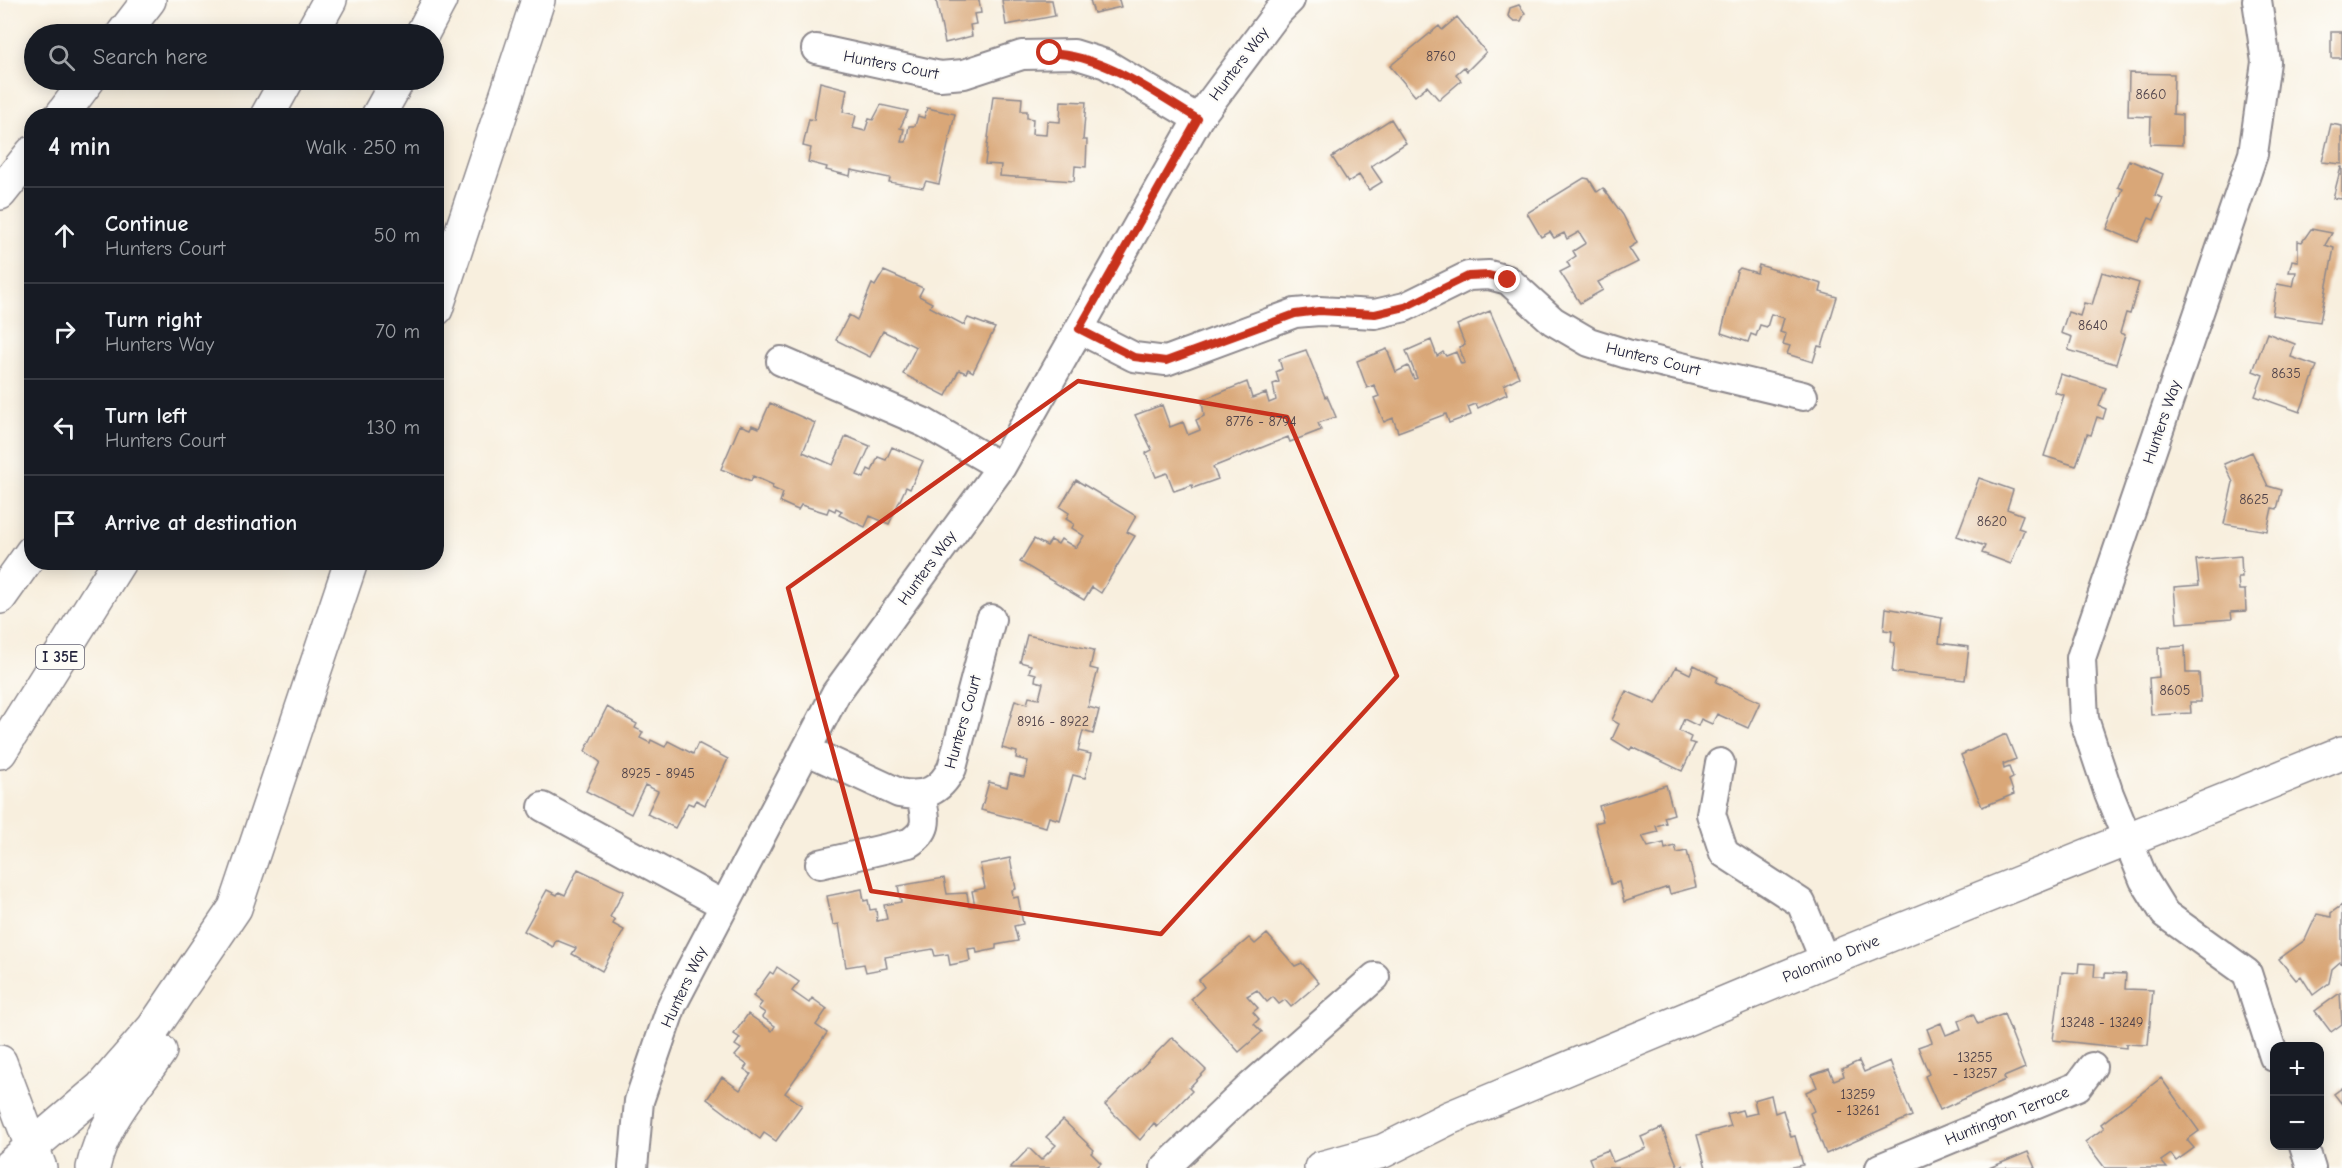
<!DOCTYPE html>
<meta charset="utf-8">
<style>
body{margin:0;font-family:"Comic Neue",sans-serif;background:#20242c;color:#f1f3f6}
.controls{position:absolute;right:18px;bottom:18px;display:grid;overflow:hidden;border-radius:12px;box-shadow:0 3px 15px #0003}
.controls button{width:54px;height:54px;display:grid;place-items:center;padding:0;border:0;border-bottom:2px solid #363941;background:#171b24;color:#f1f3f6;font:30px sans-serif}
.stop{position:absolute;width:18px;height:18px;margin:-14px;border:4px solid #c8321e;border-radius:50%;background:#fff}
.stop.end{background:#c8321e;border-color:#fff;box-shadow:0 2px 6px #0008}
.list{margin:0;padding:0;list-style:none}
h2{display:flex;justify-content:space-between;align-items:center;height:78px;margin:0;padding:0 24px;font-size:26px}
h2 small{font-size:20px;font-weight:400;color:#9ea1a6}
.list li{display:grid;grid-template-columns:39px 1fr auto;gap:18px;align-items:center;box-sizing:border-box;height:96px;padding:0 24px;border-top:2px solid #363941}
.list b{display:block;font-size:22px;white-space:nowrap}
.list p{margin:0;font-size:20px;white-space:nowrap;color:#9ea1a6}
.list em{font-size:20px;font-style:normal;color:#9ea1a6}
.icon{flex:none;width:33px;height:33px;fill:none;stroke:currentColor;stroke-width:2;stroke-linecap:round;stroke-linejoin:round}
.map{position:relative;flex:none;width:2342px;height:1168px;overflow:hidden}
.search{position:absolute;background:#171b24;box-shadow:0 3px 15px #0003;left:24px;top:24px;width:420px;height:66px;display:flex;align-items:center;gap:15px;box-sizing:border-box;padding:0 21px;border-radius:33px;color:#9ea1a6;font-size:22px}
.panel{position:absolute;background:#171b24;box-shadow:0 3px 15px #0003;left:24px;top:108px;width:420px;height:462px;border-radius:24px}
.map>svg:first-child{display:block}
.building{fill:#d9a778}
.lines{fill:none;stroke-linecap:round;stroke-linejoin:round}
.street-casing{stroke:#8d888c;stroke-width:32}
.secondary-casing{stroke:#8d888c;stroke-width:36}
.highway-casing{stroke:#8d888c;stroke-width:36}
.street{stroke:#fff;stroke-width:28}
.secondary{stroke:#fff;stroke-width:33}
.highway{stroke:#fff;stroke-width:33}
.route{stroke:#c8321e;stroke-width:8}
.marked{fill:none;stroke:#c8321e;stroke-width:4.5;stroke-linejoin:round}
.labels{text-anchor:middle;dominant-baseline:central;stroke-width:4.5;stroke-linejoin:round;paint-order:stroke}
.number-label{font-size:14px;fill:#50434a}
.shield{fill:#fdfcf7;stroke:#646373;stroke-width:1.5}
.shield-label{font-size:15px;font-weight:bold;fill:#22223b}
.street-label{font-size:16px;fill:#22223b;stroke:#fdfcf7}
</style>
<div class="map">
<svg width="2342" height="1168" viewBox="0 0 2342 1168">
<rect width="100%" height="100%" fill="#fdfcf7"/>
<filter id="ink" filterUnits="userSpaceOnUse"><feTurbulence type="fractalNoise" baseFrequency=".0167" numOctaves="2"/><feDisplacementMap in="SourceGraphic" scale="12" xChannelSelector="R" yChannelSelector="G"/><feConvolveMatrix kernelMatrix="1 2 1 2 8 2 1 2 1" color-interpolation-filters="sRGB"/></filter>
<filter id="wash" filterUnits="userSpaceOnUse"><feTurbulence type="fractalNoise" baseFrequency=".008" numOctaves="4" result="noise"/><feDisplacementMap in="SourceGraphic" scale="24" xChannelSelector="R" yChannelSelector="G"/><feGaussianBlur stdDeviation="1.35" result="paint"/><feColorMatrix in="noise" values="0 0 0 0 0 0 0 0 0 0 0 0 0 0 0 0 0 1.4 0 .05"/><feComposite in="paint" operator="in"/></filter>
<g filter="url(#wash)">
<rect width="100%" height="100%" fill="#f8efde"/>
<g id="blocks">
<path class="building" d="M936 0H979L981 13 974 14 976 24 970 25 972 36 945 43Z
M1002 0H1052L1055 16 1006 25Z
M1090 0H1119L1121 7 1094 13Z
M1519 5 1525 13 1521 21H1514L1508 16 1510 8Z
M1457 17 1486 52 1467 71 1464 67 1456 74 1461 81 1439 100 1427 86 1415 96 1390 66 1439 26 1442 30Z
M2331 32H2342V58H2331Z
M2129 73 2174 74 2173 114 2182 115V145L2150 144 2151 117 2128 116Z
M820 82 847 89 843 112 856 115 853 128 865 131 869 119 873 120 881 105 908 111 900 128 904 129 901 142H906L909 126H915L918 116 924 118 927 108 955 114 939 184 926 181 923 188 889 182 890 178 851 170 850 176 826 170 827 167 808 162 811 148 803 146 809 119 814 120Z
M993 96 1022 98 1021 111H1027V118L1033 119 1032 134 1046 135 1047 121 1060 122 1061 101 1086 102 1083 140H1087L1086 167 1075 166 1074 181 1000 176 1001 165 985 164Z
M1391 119 1406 143 1371 166 1382 182 1369 190 1359 175 1348 182 1332 157Z
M2331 124 2342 126V164L2322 162Z
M2129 160 2163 174 2155 195 2163 198 2154 220 2149 218 2138 242 2107 229 2123 189 2118 187Z
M2341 167H2342V199L2333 198Z
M1584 178 1589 179 1597 192 1603 188 1623 215 1637 243 1629 248 1638 262 1598 282 1603 290 1580 303 1560 272 1570 267 1567 262 1576 256 1573 251 1586 243 1579 232 1567 239 1564 233 1554 238 1550 232 1541 237 1527 213Z
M2311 229 2332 233 2325 245 2334 248 2320 322 2272 315 2277 284 2293 287 2296 272H2289L2292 260 2298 261V241L2302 242Z
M1759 265 1822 284 1820 292 1837 297 1822 347 1818 346 1813 362 1787 354 1790 346 1783 344 1786 334 1780 332 1784 318 1771 314 1767 327 1760 325 1756 336 1751 334 1748 342 1721 333 1737 271 1740 268 1757 273Z
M884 271 923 288 919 296 932 303 930 307 964 325 968 318 995 328 973 372 968 369 966 373 959 370 946 396 903 374 916 347 883 331 870 357 836 340 849 315 857 320 872 284 875 286Z
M2102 272 2139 283 2130 314 2126 313 2120 333 2125 335 2116 364 2068 350 2072 337 2061 333 2068 312 2080 316 2084 303 2092 305Z
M1490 311 1519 377 1504 385 1507 394 1478 408 1476 404 1468 407 1471 415 1449 423 1446 414 1398 432 1393 418 1384 422 1374 398 1379 396 1374 385 1367 388 1357 361 1387 349 1396 372 1408 366 1414 379 1417 378 1406 351 1431 340 1437 356 1443 352 1446 356 1456 352 1461 364 1465 363 1459 347 1465 345 1457 325Z
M2267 333 2295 344 2291 357 2317 366 2300 412 2255 396 2263 375 2253 371Z
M1306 350 1325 397 1327 396 1336 417 1318 423 1321 430 1290 442 1288 437 1213 467 1218 479 1193 488 1192 485 1174 491 1167 473 1156 477 1146 453 1152 450 1135 415 1162 405 1170 427 1183 422 1188 435 1200 430 1196 420 1204 416 1202 400 1247 382 1252 398 1266 393 1269 403 1276 400 1273 384 1279 382 1276 372 1282 369 1279 359Z
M2060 374 2106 388 2099 406 2106 409 2103 419 2097 417 2091 435 2087 434 2076 466 2044 456 2064 395 2054 392Z
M770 403 815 423 803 452 833 465 846 436 870 446 857 475 864 478 868 469 872 471 878 457 886 460 892 447 923 461 910 489 906 487 889 524 870 516 865 527 839 515 842 511 836 508 835 511 829 508 827 513 801 505 798 510 780 502 783 493 772 488 773 485 753 476 751 481 721 469 740 425 750 429 752 425 759 428Z
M2252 452 2268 486 2282 490 2277 509 2272 508 2267 531 2224 524 2233 482 2224 464Z
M1979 478 2013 490 2007 509 2023 515 2018 528 2024 530 2011 564 1982 553 1985 546 1957 536Z
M1076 480 1136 516 1127 532 1135 536 1101 593 1092 587 1084 600 1020 562 1034 539 1047 546 1051 540 1058 544 1061 539 1076 548 1084 536 1072 528 1074 524 1066 519 1069 513 1060 507Z
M2241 556 2242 577H2238L2239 590H2245L2246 611 2231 612 2232 619 2177 623 2174 587 2199 585 2196 560Z
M1886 608 1942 618 1939 643 1969 647 1965 680 1892 672 1895 643 1891 642 1892 631 1884 630Z
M1027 635 1094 650 1090 668 1098 670 1088 707 1099 710 1093 734 1083 731 1078 751 1091 754 1085 778 1073 775 1060 820 1049 817 1046 827 981 810 989 782 1007 787 1010 774 1024 777 1028 761 1016 758 1017 752 1002 748 1015 700 1027 704 1029 697 1039 699 1043 683 1035 681 1036 674 1029 672 1031 665 1020 662Z
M2185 646 2186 673H2199L2201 702H2190L2191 713 2151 715 2149 678 2159 677 2158 648Z
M1694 665 1718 677 1716 682 1760 702 1748 728 1717 714 1712 724 1701 719 1698 726 1684 719 1679 731 1691 737 1689 742 1695 744 1682 771 1632 747 1630 750 1612 739 1619 724 1612 720 1626 691 1656 704 1676 667 1690 674Z
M607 707 637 724 635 728 643 732 640 738 650 743 651 740 665 747 668 741 693 754 698 743 728 759 705 805 696 800 693 805 688 803 675 828 647 814 658 791 645 785 631 814 586 791 600 762 585 751Z
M2006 734 2016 759 2003 764 2004 769 2009 767 2013 778 2009 780 2014 794 1982 807 1961 755Z
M1666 785 1674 814 1664 817 1666 823 1656 826 1658 832 1642 836 1648 847 1664 843 1665 849 1675 846 1677 853 1687 851 1696 887 1670 894 1668 887 1624 902 1619 882 1611 884 1595 823 1603 821 1599 806Z
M1010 858 1016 889 1012 890 1013 898 1018 897 1023 924 1014 926 1018 941 996 945V949L977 953 976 948 968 949 970 961 950 965 948 954 935 956 933 949 885 957 887 968 866 972 864 964 846 967 839 924 833 925 827 896 862 889 864 901 868 900 870 910 876 909 877 921 887 919 884 905 901 902 898 886 944 878 947 894 967 893 969 907 975 906 972 891 985 888 980 864Z
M578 869 624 891 610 917 615 920 613 924 624 930 602 971 572 954 576 948 556 940 553 947 524 931 547 890 557 895 559 892 565 895Z
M2342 905V964L2340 962 2332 969 2329 983 2313 995 2301 976 2296 980 2279 959 2305 940 2317 914 2331 917V913Z
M1267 934 1295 966 1302 963 1319 983 1291 1007 1285 1000 1279 1004 1273 997 1267 1002 1257 990 1247 996 1258 1008 1253 1012 1259 1019 1254 1024 1262 1032 1239 1052 1191 999 1204 987 1199 980 1249 938 1255 944Z
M2079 963 2095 964 2094 977H2105V973L2126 974 2125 989 2153 990 2148 1045 2126 1044V1048L2053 1040 2062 972 2078 973Z
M777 967 799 982 792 991 809 1003 812 998 827 1009 816 1025 827 1033 785 1093 802 1105 776 1141 764 1133 760 1139 707 1099 722 1077 740 1090 751 1074 744 1069 747 1065 735 1056 741 1049 735 1045 740 1038 734 1034 748 1014 772 1031 775 1026 762 1017 765 1013 758 1008 762 1003 753 996 770 972 773 974Z
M2340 993 2342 1024 2331 1032 2315 1011Z
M1973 1014 1978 1024 2004 1014 2025 1068 2004 1077 2005 1080 1940 1110 1925 1076 1929 1074 1918 1047 1932 1042 1927 1029 1941 1023 1946 1035 1961 1029 1958 1021Z
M1172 1037 1206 1070 1189 1088 1192 1091 1157 1127 1154 1123 1140 1140 1105 1105Z
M1859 1061 1864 1072 1890 1061 1912 1116 1826 1154 1810 1113 1814 1111 1806 1092 1817 1087 1812 1075 1829 1069 1834 1080 1844 1076 1842 1069Z
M2161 1078 2199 1131 2187 1140 2194 1148 2176 1161 2171 1154 2161 1161 2167 1168H2105L2085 1142 2104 1128 2101 1124Z
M2342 1088V1104L2334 1094Z
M1771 1095 1775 1113 1783 1110 1791 1137 1795 1136 1803 1165 1788 1168H1706L1697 1135 1731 1126 1727 1114 1742 1110 1744 1116 1757 1113 1754 1100Z
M1063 1120 1094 1150 1091 1153 1101 1163 1096 1168H1010L1029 1148 1041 1160 1056 1145 1046 1137Z
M1662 1128 1678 1167 1683 1165 1684 1168H1593L1589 1158 1608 1150 1613 1162 1646 1148 1641 1137Z
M2028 1152 2035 1168H1989Z"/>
</g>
</g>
<g filter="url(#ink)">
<use href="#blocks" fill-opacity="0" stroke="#8d888c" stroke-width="1.5"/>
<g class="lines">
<g class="street-casing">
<path id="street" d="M2257 0 2266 62 2253 154 2081 658 2084 719 2109 794 2144 880 2165 914 2247 973 2274 1057
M816 49 940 76 964 74 1022 55 1074 54 1106 64 1198 119
M1079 329 1134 357 1166 361 1295 313 1319 311 1375 314 1405 307 1468 276 1489 275 1508 280 1553 321 1589 342 1627 354 1803 396
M781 361 925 423 1001 467
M806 750 899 793C925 798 940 791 952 768L991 619
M1720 763 1711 814 1724 853 1801 903 1825 961
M543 807 724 905
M820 864 909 843C931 829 925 818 921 795
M2304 1146 2311 1168
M633 1168 639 1101 672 1005 836 693 1001 467 1198 119 1278 12 1290 0
M1165 1168 1251 1086 1375 977
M1880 1168 2078 1086 2092 1067"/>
</g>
<g class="secondary-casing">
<path id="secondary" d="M0 1062 40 1168
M1321 1168 1383 1151 1449 1118 1825 961 2342 753"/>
</g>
<g class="highway-casing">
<path id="highway" d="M123 34 149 0
M311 34 330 0
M422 34 440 0
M61 116 88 80
M267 116 287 80
M378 116 398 80
M0 193 32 153
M436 309 538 0
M0 597 32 552
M0 752 119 562
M7 1168 101 1088 154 1027 235 908 351 562
M93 1168C103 1121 134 1089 160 1051"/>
</g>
<use href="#street" class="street"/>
<use href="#secondary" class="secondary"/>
<use href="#highway" class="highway"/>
</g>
</g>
<g class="lines" filter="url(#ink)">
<path class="route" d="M1050 53C1106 56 1151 91 1198 119L1079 329 1134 357 1166 361 1295 314 1319 311 1375 314 1405 307 1468 276 1489 275 1508 280"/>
</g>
<path class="marked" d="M1078 381 1287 417 1397 676 1161 934 871 891 788 588Z"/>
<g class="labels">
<g class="number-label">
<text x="1441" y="56">8760</text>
<text x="2151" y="94">8660</text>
<text x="2093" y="325">8640</text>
<text x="2286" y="373">8635</text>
<text x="1261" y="421">8776 - 8794</text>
<text x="2254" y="499">8625</text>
<text x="1992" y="521">8620</text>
<text x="2175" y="690">8605</text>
<text x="1053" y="721">8916 - 8922</text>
<text x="658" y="773">8925 - 8945</text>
<text x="2102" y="1022">13248 - 13249</text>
<text x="1975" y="1057">13255<tspan x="1975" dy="16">- 13257</tspan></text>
<text x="1858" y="1094">13259<tspan x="1858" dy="16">- 13261</tspan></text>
</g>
<rect class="shield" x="36" y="645" width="48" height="24" rx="4.5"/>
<g class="shield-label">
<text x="60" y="657">I 35E</text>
</g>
<g class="street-label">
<text transform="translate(1239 64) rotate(-53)">Hunters Way</text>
<text transform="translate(891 65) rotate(11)">Hunters Court</text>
<text transform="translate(1653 359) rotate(14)">Hunters Court</text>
<text transform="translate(2162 422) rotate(-71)">Hunters Way</text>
<text transform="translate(927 568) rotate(-54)">Hunters Way</text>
<text transform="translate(963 722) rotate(-74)">Hunters Court</text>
<text transform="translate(1831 959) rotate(-22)">Palomino Drive</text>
<text transform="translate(684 987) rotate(-65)">Hunters Way</text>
<text transform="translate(2007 1116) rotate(-22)">Huntington Terrace</text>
</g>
</g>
</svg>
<div class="controls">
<button>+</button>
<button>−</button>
</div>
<div class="stop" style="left:1050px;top:53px"></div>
<div class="stop end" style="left:1508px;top:280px"></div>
<div class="search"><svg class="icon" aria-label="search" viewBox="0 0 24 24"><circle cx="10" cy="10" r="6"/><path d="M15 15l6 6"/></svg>Search here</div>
<section class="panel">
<h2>4 min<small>Walk · 250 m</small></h2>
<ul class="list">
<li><svg class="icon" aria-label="ahead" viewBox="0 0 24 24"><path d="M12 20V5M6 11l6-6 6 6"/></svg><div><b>Continue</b><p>Hunters Court</p></div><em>50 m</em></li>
<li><svg class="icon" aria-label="right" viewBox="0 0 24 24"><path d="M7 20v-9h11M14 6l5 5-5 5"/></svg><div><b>Turn right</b><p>Hunters Way</p></div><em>70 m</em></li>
<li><svg class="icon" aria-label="left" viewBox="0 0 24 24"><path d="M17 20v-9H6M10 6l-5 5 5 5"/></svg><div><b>Turn left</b><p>Hunters Court</p></div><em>130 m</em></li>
<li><svg class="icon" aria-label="arrive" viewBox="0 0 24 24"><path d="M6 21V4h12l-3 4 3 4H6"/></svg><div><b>Arrive at destination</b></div></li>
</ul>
</section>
</div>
